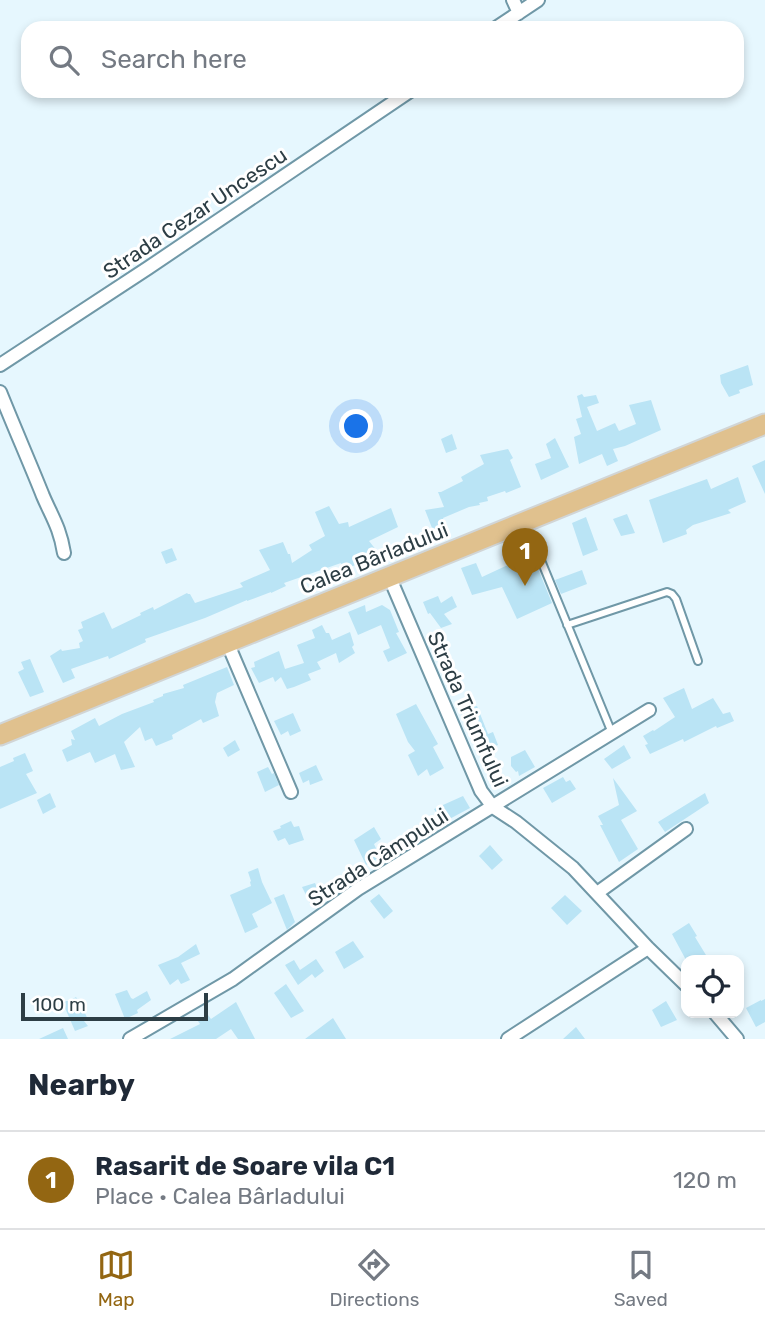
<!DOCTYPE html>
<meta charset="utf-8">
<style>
body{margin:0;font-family:Rubik,sans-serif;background:#f2f2f3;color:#1f2937}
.controls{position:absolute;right:21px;bottom:21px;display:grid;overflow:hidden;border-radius:14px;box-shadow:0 4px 10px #0003}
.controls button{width:63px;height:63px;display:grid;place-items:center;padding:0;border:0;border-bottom:2px solid #e0e1e3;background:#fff;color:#1f2937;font:35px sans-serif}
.scale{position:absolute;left:21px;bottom:18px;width:187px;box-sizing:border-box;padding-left:7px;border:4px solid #2d3e45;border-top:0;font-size:19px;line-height:24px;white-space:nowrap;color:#2d3e45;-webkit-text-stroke:5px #fff;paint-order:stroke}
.you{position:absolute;left:357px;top:427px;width:24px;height:24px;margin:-18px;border:5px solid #fff;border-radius:50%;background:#1a73e8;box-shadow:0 0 0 10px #1a73e833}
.badge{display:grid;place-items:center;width:46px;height:46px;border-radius:50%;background:#936612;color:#fff;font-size:23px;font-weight:700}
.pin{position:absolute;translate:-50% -58px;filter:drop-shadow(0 2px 4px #0008)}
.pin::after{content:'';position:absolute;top:37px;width:24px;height:21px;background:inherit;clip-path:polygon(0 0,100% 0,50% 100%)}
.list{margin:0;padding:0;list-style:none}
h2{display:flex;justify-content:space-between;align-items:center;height:91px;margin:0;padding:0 28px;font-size:30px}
h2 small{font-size:23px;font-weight:400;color:#747a83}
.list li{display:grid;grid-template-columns:46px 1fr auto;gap:21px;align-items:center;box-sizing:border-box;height:98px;padding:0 28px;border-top:2px solid #e0e1e3}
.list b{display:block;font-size:26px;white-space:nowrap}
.list p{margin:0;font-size:23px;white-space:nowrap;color:#747a83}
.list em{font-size:23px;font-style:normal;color:#747a83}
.icon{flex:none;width:38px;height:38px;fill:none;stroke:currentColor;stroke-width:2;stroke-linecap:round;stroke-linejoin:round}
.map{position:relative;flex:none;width:765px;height:1039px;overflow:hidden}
.search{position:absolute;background:#fff;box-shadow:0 4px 10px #0003;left:21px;right:21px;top:21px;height:77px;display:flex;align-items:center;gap:18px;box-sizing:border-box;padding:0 24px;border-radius:21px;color:#747a83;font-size:26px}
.sheet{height:189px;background:#fff}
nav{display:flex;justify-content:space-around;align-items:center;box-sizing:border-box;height:98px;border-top:2px solid #e0e1e3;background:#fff;font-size:19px;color:#747a83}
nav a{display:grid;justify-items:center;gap:4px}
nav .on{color:#936612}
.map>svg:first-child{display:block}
.building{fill:#bae4f5}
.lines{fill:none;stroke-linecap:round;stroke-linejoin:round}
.service-casing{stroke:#7098a7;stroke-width:10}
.minor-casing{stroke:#7098a7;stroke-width:16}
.primary-casing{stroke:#d1d5d6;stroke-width:23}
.service{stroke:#fff;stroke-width:6}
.minor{stroke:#fff;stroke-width:12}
.primary{stroke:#e0c18e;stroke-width:19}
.labels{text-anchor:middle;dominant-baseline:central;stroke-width:6;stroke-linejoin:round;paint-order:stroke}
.street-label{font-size:21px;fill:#2d3e45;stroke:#fff}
</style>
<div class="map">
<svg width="765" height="1039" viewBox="0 0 765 1039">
<rect width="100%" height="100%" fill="#e6f7fe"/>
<path class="building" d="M748 365 753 385 739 390 740 393 729 397 721 383 720 375Z
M582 394 584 397 596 395 599 403 587 407 597 431 615 423 619 431 636 424 629 405 651 400 661 430 625 446 613 449 618 461 607 466 602 454 579 464 574 437 581 434 576 419 582 417 577 396Z
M452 434 457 449 446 453 441 439Z
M555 438 569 467 541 480 535 464 551 458 546 444Z
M508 449 513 458 510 460 521 487 506 493 505 491 487 497 488 501 479 503 480 505 469 507 443 518 446 528 434 533 425 510 444 507 438 492H441L463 481 461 477 484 464 480 455Z
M765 460V494L752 466Z
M738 477 746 502 728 510 731 513 693 525 686 530 687 534 663 543 649 500 707 479 711 489Z
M329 506 339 524 348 522 349 527 391 508 398 527 369 541 381 556 369 561 368 560 343 570 341 563 284 583 286 586 271 593V592L247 601V600L205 618 145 639 146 642 109 659 108 656 71 669 75 678 63 683 50 656 61 649 62 651 80 648 79 643 83 641 78 630 83 628 81 622 104 612 112 629 141 615 140 613 153 607 154 610 187 593 188 594H190L195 603 243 587 240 583 270 570 259 550 283 542 288 554H290L292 563 312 550 309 545 325 536 315 512Z
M627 514 635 533 621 536 613 519Z
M586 517 598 550 583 556 572 523Z
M172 548 177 560 166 564 161 552Z
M532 554 552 603 517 619 502 587 472 595 461 568 476 563 482 577Z
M582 570 587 584 561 594 555 580Z
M438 596 441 603 452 596 457 607 444 614 452 624 441 628 430 613 428 614 423 602Z
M365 605 366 612 382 605 390 610 399 632 396 633 407 653 388 662 383 651 390 648 381 625 358 635 348 612Z
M322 625 326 633H329L332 640 350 632 354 645 352 647 355 653 339 663 336 653 317 662 321 669 308 674 311 680 294 687 287 689 281 677 275 682 273 677 259 683 251 668 255 667 254 662 279 651 285 669 304 663 297 645 315 638 312 630Z
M30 659 44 692 30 697 18 672 24 669 21 662Z
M227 667 234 685 217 693 215 702 219 716 203 723 201 719 172 735 173 739 156 746 152 738 145 741 140 727 124 742 135 767 121 770 115 754 95 763 90 752 67 762 62 750 72 745 71 739 75 740 71 731 95 718 99 726 122 714 154 702 153 700 163 696V694L184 688 183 685Z
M684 688 692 709 713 698 723 714 730 712 734 721 717 728 716 726 684 742 683 739 650 754 645 745 648 744 643 736 653 730 654 731 675 717 663 698Z
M416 704 438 744 433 747 444 768 430 776 427 769 418 776 408 755 415 751 408 742 396 714Z
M477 706 488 734 493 732 498 745 482 751 469 723 465 724 459 711Z
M293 713 301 731 290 736 288 731 281 735 274 721Z
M235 740 240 750 228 757 223 748Z
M624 745 631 758 612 769 604 759Z
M525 750 535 767 519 776 518 771 516 772 511 766V757Z
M25 753 33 771 26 774 37 793 0 809V767L14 761 13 758Z
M316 765 323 780 310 785 309 780 303 783 299 773Z
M268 767 272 774 274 773 279 785 265 792 257 772Z
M563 777 566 782 570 780 576 789 552 803 543 788Z
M613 778 637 811 621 820 638 849 619 862 600 825H603L598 816 619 805Z
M50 793 56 807 43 814 37 800Z
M705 793 709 803 665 832 658 822Z
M463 796 470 808 442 823 434 809Z
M291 821 294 827 299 826 304 840 289 845 285 838 278 841 273 831 281 828 280 826Z
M374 827 381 839 374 844 380 857 366 865 354 840Z
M490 845 503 860 492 870 479 856Z
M258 868 262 882 272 903 252 914 258 927 245 933 230 895 251 886 250 882 251 881 248 872Z
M315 883 321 897 310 903 302 887Z
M284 894 295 922 287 930 274 898Z
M379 894 393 911 384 919 370 901Z
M565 895 582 911 567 925 551 908Z
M689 923 697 936 695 937 709 960H686L672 934Z
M353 941 364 957 344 969 335 952Z
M196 944 200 954 181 963 190 980 181 984 178 979 170 985 158 965 178 957Z
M316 959 324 971 315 978 312 974 298 985 285 965 294 960 300 970Z
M286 984 304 1011 291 1018 274 993Z
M127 990 131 998 133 999 147 991 151 1000 137 1010 138 1013 125 1019 115 994Z
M76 997 83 1008 88 1020 84 1021 88 1026 75 1031 62 1001H69Z
M765 999V1022L756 1027 746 1008 761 1000V1001Z
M666 1001 677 1020 661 1027 652 1010Z
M236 1002 255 1039H238L231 1029 216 1039H170L200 1024 198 1021 208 1015 211 1019Z
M333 1018 346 1039H305Z
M576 1027 585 1039H563Z
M63 1028 68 1039H39Z"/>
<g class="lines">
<g class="service-casing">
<path id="service" d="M526 524 612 733
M567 625 667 592 672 594 676 599 698 661"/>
</g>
<g class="minor-casing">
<path id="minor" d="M513 0 519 13
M496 28 538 0
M0 365 148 268 410 91
M0 392C14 427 29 461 43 496 52 517 60 528 64 553
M389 576 481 791 493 807 516 822 573 868 648 948 686 985
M227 642 291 792
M597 893 686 829
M715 1013 737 1039
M130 1039 233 979 358 889 649 710
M508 1039 648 948"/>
</g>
<g class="primary-casing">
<path id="primary" d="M0 735 765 424"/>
</g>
<use href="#service" class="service"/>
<use href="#minor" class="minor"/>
<use href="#primary" class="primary"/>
</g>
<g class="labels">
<g class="street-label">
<text transform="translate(195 213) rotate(-34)">Strada Cezar Uncescu</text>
<text transform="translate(374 558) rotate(-22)">Calea Bârladului</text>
<text transform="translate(468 709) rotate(66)">Strada Triumfului</text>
<text transform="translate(378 857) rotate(-33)">Strada Câmpului</text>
</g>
</g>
</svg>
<div class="controls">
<button><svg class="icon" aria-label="locate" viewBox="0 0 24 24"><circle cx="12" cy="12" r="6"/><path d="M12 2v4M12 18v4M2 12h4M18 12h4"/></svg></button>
</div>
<div class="scale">100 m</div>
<div class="you"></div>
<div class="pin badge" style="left:525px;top:586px">1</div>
<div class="search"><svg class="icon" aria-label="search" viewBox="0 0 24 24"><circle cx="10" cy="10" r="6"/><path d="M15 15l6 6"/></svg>Search here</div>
</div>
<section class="sheet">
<h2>Nearby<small></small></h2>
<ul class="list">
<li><span class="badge">1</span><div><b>Rasarit de Soare vila C1</b><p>Place · Calea Bârladului</p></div><em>120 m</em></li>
</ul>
</section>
<nav>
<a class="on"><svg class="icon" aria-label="map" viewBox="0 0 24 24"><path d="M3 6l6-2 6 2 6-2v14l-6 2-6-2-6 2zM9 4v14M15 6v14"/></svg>Map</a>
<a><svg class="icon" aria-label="directions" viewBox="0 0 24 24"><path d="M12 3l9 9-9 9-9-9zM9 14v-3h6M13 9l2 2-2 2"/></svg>Directions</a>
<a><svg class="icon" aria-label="saved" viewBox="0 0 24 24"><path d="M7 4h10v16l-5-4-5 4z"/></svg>Saved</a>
</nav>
